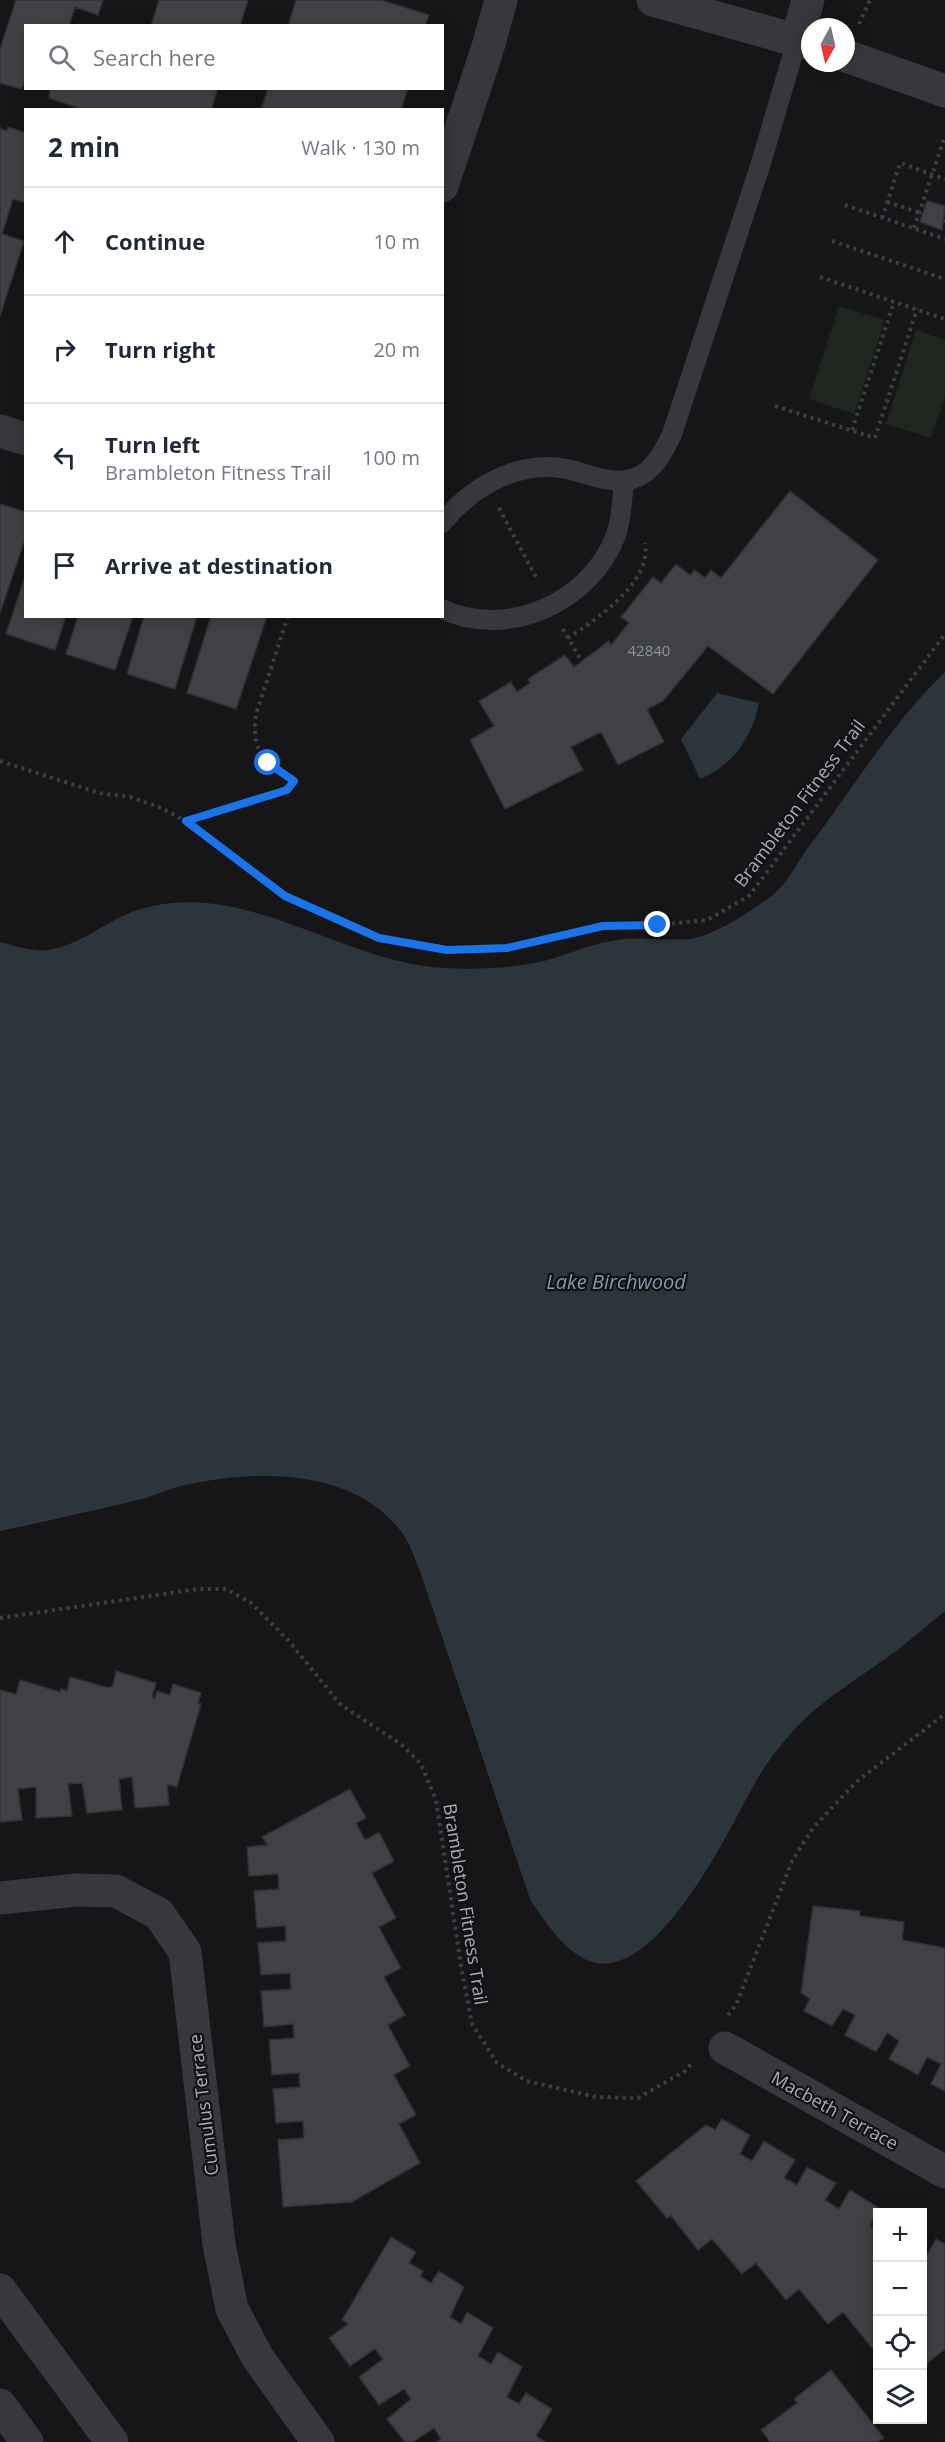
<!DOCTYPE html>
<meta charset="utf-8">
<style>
body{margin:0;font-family:"Open Sans",sans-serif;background:#f2f2f3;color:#1f2937}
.controls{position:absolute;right:18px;bottom:18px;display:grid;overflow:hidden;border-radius:0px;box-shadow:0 3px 15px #0003}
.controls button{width:54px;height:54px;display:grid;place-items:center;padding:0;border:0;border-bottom:2px solid #e0e1e3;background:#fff;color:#1f2937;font:30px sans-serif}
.compass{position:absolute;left:801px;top:18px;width:54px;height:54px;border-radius:50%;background:#fff;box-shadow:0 3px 15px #0003;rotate:188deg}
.stop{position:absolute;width:18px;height:18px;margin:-14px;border:4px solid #1a73e8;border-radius:50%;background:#fff}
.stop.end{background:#1a73e8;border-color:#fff;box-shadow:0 2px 6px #0008}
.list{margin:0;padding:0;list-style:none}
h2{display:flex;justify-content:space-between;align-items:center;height:78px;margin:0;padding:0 24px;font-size:26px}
h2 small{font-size:20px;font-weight:400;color:#747a83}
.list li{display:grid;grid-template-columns:39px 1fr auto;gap:18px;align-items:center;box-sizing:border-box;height:108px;padding:0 24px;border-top:2px solid #e0e1e3}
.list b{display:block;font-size:22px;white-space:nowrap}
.list p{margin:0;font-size:20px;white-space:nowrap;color:#747a83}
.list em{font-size:20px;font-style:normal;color:#747a83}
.icon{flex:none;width:33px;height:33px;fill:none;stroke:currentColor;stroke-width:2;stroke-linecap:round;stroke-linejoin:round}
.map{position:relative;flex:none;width:945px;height:2442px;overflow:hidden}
.search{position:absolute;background:#fff;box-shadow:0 3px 15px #0003;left:24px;top:24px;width:420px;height:66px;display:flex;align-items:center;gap:15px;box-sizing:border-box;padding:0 21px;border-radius:0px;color:#747a83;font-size:22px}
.panel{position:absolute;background:#fff;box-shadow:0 3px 15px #0003;left:24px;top:108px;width:420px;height:510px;border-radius:0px}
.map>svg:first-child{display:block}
.green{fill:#1e261f}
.water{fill:#2c353c}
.building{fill:#404145;stroke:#303034;stroke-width:1.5}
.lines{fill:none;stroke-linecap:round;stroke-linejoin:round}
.path{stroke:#3d3f44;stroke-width:4;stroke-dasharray:3 4.5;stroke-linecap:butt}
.service{stroke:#37383d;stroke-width:20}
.minor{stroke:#37383d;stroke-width:33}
.tertiary{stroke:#37383d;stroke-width:33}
.route{stroke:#1a73e8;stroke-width:8}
.labels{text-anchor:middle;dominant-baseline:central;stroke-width:4.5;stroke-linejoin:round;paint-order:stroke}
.number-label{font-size:15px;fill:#8e929b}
.street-label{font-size:18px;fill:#a8adb8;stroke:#111113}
.water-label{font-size:20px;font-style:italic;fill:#7f9bb3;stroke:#111113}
</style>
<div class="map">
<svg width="945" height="2442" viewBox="0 0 945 2442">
<rect width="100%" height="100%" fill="#161618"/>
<path class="green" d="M839 306 885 320 854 414 809 399Z
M916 330 945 340V396L931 438 886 424Z"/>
<path class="water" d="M945 672V1611C929 1624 913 1638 896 1651 861 1677 822 1699 792 1732 779 1747 764 1766 755 1783 728 1832 671 1952 611 1963 575 1970 546 1923 530 1899L420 1571C414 1558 410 1542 400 1530 350 1467 256 1470 185 1485 170 1488 157 1495 142 1499 95 1510 48 1521 0 1531V942C15 946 33 952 48 950 77 946 98 927 123 916 150 903 185 900 214 904 294 914 364 964 446 968 480 970 521 968 555 958 576 951 595 943 618 940 641 936 665 941 689 939 712 937 757 908 775 893 788 882 797 863 807 849 853 789 890 725 945 672Z
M717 693 759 703C752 738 733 765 700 779L681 739Z"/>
<path class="building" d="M16 0H103L98 15 75 7 69 26H26V80L21 89 0 83V49Z
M159 0H248L240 26H151Z
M296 0H381L429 15 425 26H288Z
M50 88H218L211 110H84L49 98Z
M268 88H408L401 110H261Z
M8 127 26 133V203L13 199 2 234 24 241 0 316V128L7 131Z
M927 201 945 206 942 230 920 222Z
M790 491 878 560 773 694 708 646 663 701 647 709 664 742 618 765 601 732 571 747 583 770 505 809 470 740 494 726 479 701 511 682 517 692 530 683 528 679 565 655 574 667 609 641 611 645 629 623 621 617 653 577 661 583 676 564 690 575 695 570 705 578 711 570 721 578Z
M0 504 26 512V536L0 613Z
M26 573V616H66L55 650 6 634Z
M78 616H133L115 670 66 654Z
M144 616H197L175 689 127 674Z
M211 616H267L236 709 187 693Z
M116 1671 156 1683 152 1697 155 1698 157 1691 170 1695 173 1684 201 1693 198 1703 201 1704 177 1787 167 1784 169 1805 135 1808 132 1777 119 1779 122 1810 87 1813 82 1783 68 1784 72 1816 36 1818V1787L18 1789 22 1820 0 1822V1690L16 1694 20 1680 60 1692 61 1689 67 1691 70 1677 109 1688 113 1685Z
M350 1789 366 1818 356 1823 365 1840 379 1832 394 1861 372 1873 396 1918 379 1927 401 1968 384 1977 405 2015 388 2025 410 2066 394 2075 416 2115 399 2124 420 2163 352 2202 283 2207 278 2140 304 2138 303 2121 276 2123 273 2089 300 2087 299 2073 272 2075 269 2040 294 2038 293 2024 264 2027 261 1991 291 1989 290 1973 261 1975 258 1943 286 1941 285 1926 257 1928 254 1891 279 1889 278 1874 249 1876 247 1847 268 1845 262 1837Z
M813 1906 860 1911V1916L904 1922 902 1940 945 1948V2091L931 2084 941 2064 927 2057 918 2075 889 2059 899 2041 887 2033 876 2052 845 2035 855 2015 843 2009 832 2026 804 2011 810 1999 801 1993Z
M722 2119 750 2135 740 2154 752 2161 764 2141 795 2160 784 2178 797 2185 807 2167 836 2183 825 2200 839 2209 850 2190 879 2208 870 2226 878 2231V2343L872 2348 843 2312 828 2324 799 2289 786 2300 756 2263 742 2274 712 2239 698 2250 671 2216 667 2218 636 2181 706 2125 715 2130Z
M391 2237 416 2252 409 2263 423 2271 420 2276 431 2283 439 2271 464 2287 450 2317 461 2324 467 2312 493 2328 478 2356 491 2364 498 2352 522 2367 507 2397 519 2404 526 2393 552 2409 536 2436 545 2442H437L441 2439 434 2428 413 2442H405L387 2419 411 2399 404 2389 379 2405 359 2377 383 2359 375 2349 350 2366 329 2338 348 2324 342 2320Z
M936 2239 945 2244V2349L922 2367V2257L925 2259Z
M831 2370 884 2438 877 2442H770L761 2430 797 2403 794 2399Z"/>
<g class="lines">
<path class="path" d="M859 24 870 0
M887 202 945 221
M845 205 945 239
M882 218 900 163 945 179
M914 228 945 136
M832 241 945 279
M820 277 945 319
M775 406 875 438 917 309
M852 430 894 302
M499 508 538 581
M288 616 256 714C250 757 269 764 300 786
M563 629 582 662
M568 638C597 619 652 582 645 543
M0 761 99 793 130 797 159 807 186 821 285 896 379 938 447 950 507 948 603 926 658 925 707 920 749 896 945 634
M187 821 280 794 294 781
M0 1618 198 1589H226L251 1603 288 1640 341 1705 402 1745 421 1764 436 1800 461 1966 472 2024 497 2063 527 2081 596 2097 638 2098 685 2071 693 2062
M728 2015 736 2005 792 1861 813 1828 856 1782 945 1714"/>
<path class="service" d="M442 523C471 487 519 459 567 469 588 474 613 486 635 478 654 471 664 451 672 434L761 163 797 40
M442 609C507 640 591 602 616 535 622 518 622 498 624 481"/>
<path class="minor" d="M653 0 810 44
M797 40 808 0
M846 56 945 91
M442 186 488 47 501 0
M0 431 26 439
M0 1898 76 1890 116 1891 159 1914 185 1952 219 2244 232 2309 258 2358 318 2442
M725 2048 945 2172"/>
<path class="tertiary" d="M0 2290 112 2442
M0 2405 27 2442"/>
</g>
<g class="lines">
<path class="route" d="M268 763 294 781 287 790 186 821 285 896 379 938 447 950 507 948 603 926 658 925"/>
</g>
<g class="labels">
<g class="number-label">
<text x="649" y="650">42840</text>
</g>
<g class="street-label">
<text transform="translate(799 803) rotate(-53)">Brambleton Fitness Trail</text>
<text transform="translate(466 1904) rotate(81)">Brambleton Fitness Trail</text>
<text transform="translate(203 2105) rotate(-97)">Cumulus Terrace</text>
<text transform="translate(835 2110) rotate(29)">Macbeth Terrace</text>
</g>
<g class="water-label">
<text x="616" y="1281">Lake Birchwood</text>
</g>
</g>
</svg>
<div class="controls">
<button>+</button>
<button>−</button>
<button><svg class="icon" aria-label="locate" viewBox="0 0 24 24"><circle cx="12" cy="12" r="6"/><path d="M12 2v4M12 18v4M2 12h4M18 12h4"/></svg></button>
<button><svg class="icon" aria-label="layers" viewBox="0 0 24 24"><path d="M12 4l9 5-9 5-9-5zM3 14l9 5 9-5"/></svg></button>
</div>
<svg class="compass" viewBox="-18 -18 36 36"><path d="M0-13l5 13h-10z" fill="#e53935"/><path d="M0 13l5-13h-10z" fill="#747a83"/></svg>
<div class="stop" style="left:268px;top:763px"></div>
<div class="stop end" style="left:658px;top:925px"></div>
<div class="search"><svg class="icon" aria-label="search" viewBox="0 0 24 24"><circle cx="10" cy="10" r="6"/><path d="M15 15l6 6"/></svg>Search here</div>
<section class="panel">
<h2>2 min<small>Walk · 130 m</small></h2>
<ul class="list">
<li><svg class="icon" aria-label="ahead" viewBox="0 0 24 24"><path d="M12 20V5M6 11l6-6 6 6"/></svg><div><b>Continue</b></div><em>10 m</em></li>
<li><svg class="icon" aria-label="right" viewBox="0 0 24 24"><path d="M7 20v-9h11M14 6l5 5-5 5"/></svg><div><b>Turn right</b></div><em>20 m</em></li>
<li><svg class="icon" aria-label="left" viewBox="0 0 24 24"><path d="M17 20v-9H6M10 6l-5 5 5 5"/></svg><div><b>Turn left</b><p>Brambleton Fitness Trail</p></div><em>100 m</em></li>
<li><svg class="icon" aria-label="arrive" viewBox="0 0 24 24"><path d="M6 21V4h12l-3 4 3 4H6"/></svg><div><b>Arrive at destination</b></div></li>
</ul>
</section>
</div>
